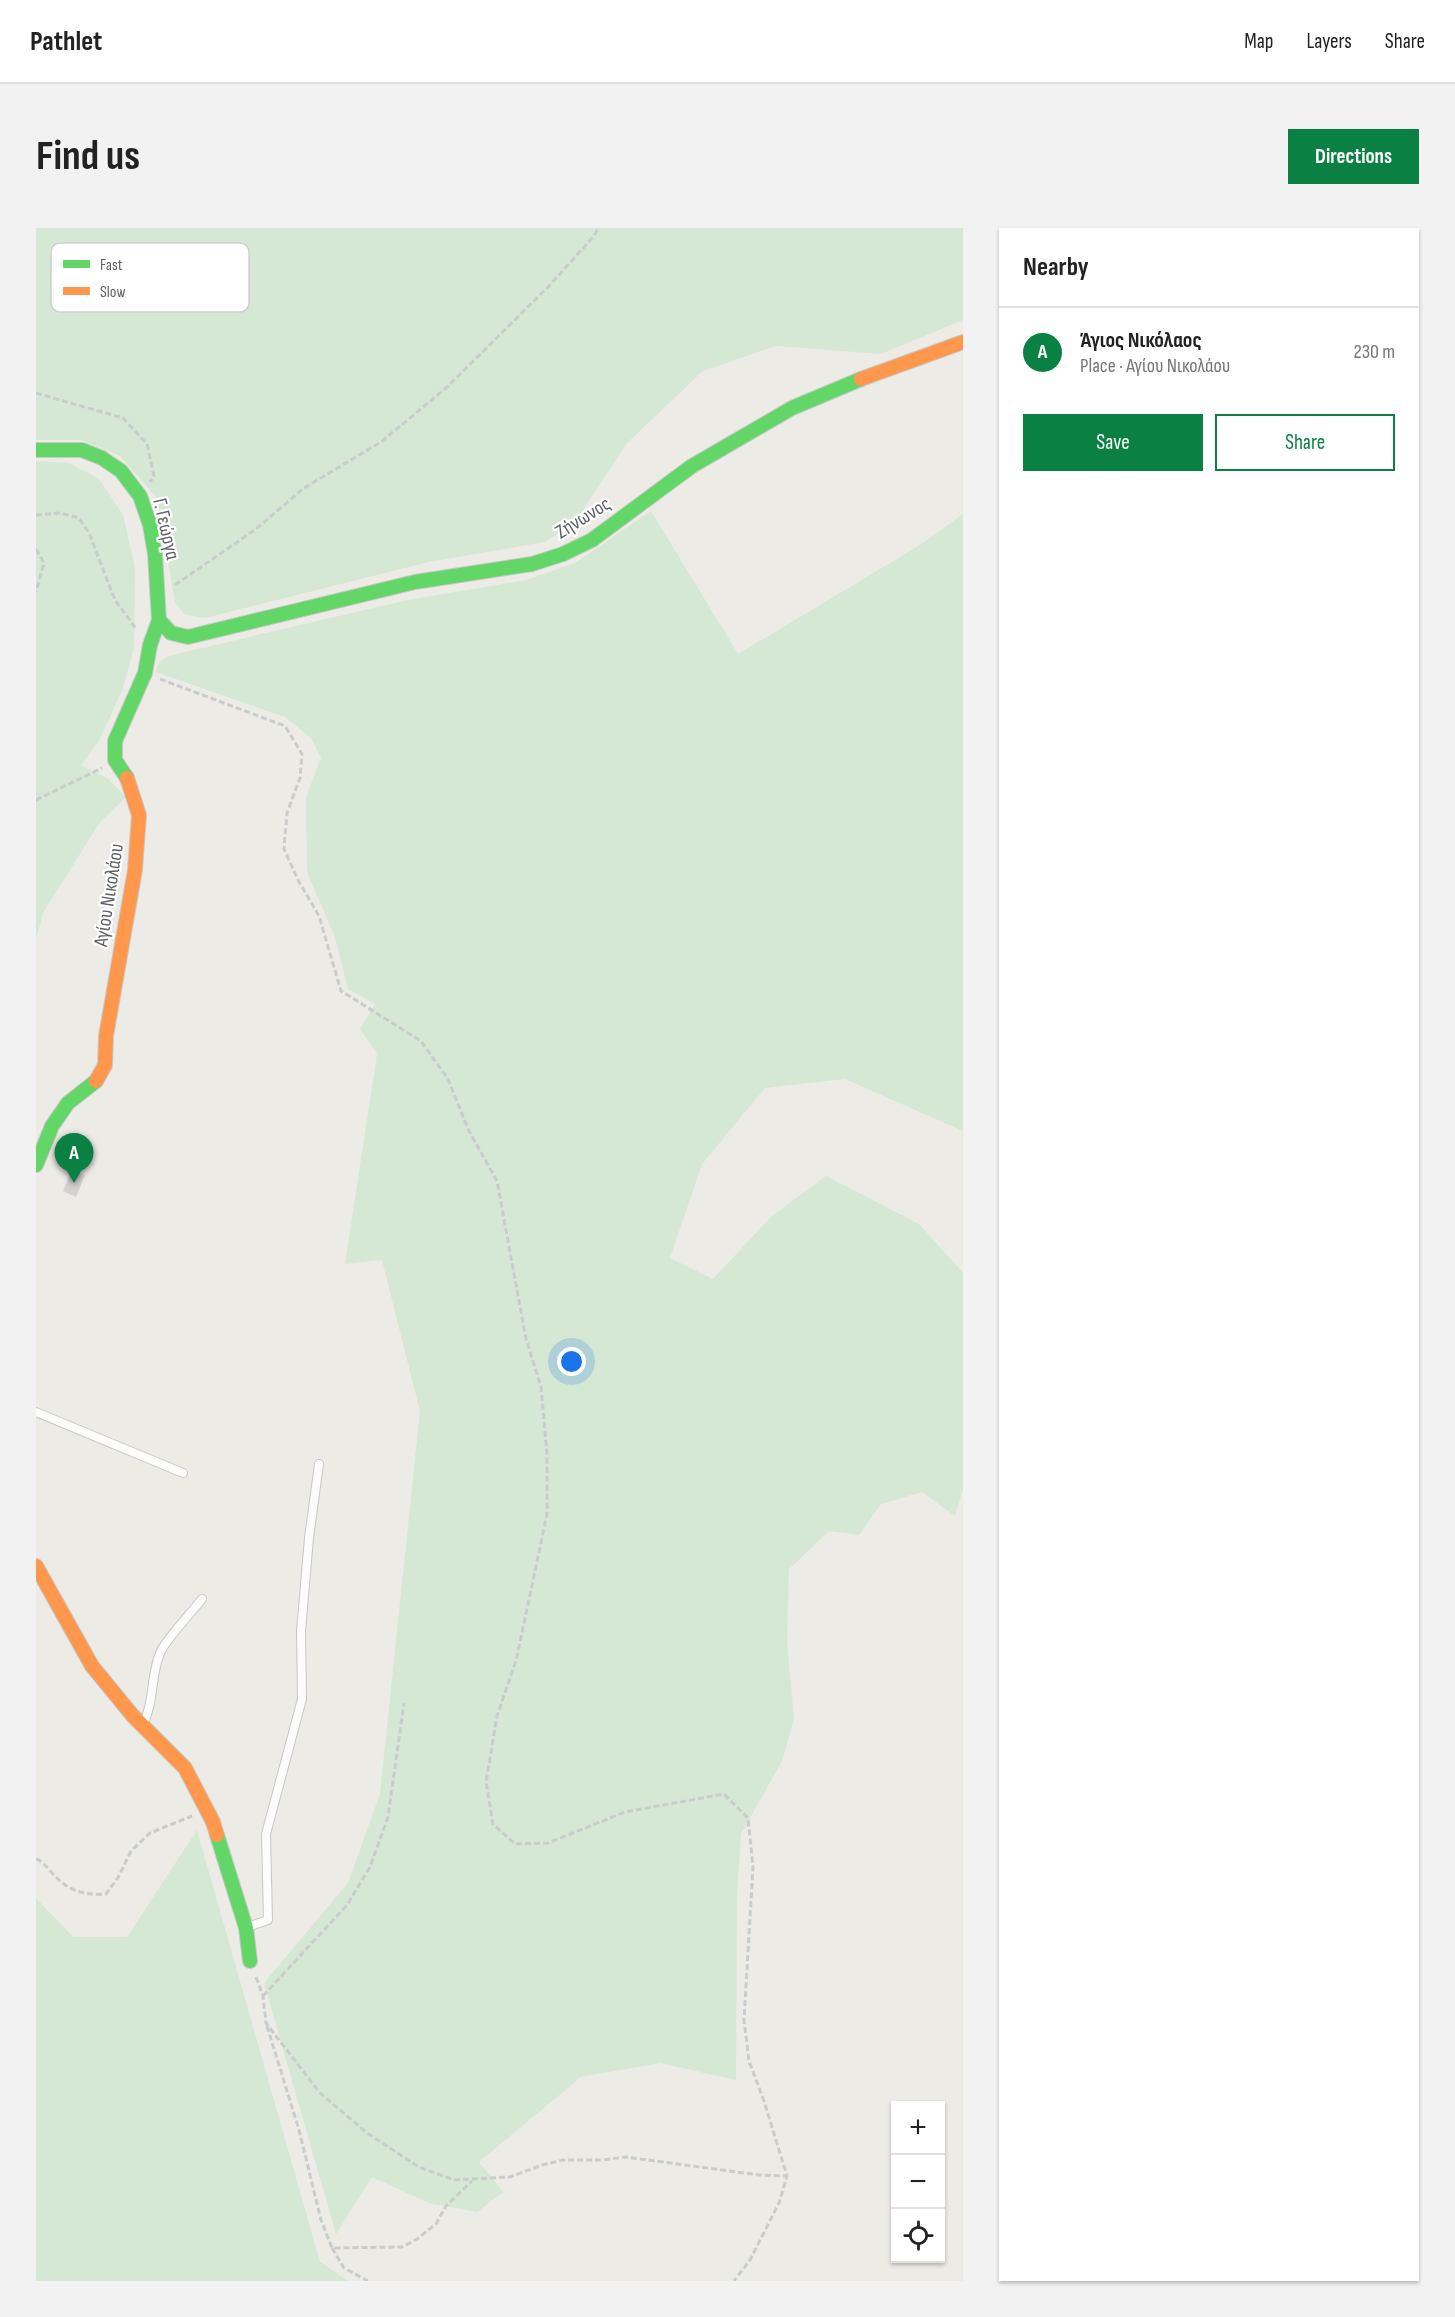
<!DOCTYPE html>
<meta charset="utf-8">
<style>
body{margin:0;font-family:"Sofia Sans Condensed",sans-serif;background:#f2f2f2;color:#222}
.controls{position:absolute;right:18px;bottom:18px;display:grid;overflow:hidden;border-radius:0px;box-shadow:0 2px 4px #0004}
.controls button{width:54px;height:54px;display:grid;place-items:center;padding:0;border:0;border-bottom:2px solid #e0e0e0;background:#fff;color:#222;font:30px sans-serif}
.you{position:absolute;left:536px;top:1134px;width:21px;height:21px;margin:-15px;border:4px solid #fff;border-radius:50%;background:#1a73e8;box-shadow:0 0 0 9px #1a73e833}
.badge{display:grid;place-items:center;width:39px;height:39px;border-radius:50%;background:#0b8043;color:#fff;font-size:20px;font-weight:700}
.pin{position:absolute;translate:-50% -50px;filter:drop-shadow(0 2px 3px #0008)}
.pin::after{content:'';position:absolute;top:32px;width:21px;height:18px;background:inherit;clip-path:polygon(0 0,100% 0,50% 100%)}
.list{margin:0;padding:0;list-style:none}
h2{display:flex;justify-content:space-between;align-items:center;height:78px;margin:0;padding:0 24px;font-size:26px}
h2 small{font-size:20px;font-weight:400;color:#767676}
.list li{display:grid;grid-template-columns:39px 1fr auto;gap:18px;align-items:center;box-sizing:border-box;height:90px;padding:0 24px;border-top:2px solid #e0e0e0}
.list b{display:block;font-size:22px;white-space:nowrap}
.list p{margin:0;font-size:20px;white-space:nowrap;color:#767676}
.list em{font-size:20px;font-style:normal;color:#767676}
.actions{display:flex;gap:12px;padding:18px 24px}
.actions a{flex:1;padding:14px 0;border:2px solid #0b8043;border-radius:0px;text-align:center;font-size:21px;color:#0b8043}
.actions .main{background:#0b8043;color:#fff}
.icon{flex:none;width:33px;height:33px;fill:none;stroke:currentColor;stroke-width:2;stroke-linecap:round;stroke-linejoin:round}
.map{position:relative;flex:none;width:927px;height:2053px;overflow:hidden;border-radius:0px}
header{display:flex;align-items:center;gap:36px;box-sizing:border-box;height:84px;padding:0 30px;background:#fff;border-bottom:2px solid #e0e0e0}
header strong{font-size:28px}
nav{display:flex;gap:33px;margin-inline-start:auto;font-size:21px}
.intro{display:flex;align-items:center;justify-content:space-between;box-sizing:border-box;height:144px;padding:0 36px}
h1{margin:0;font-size:42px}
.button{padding:15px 27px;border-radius:0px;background:#0b8043;color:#fff;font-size:21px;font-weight:700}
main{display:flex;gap:36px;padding:0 36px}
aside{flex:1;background:#fff;border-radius:0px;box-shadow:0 2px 4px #0004}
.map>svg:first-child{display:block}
.green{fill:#d4e8d4}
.building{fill:#d3d2cf}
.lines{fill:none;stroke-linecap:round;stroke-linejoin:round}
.lane-casing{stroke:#c7c7c7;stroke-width:10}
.fast-casing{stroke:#c8c9c8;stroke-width:16}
.slow-casing{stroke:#c8c9c8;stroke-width:16}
.path{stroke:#c8cdcb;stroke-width:3;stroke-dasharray:6 3;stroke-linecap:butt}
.lane{stroke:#fcfcfb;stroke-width:8}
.fast{stroke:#63d668;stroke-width:14}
.slow{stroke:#ff974d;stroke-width:14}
.labels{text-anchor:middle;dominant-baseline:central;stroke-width:4.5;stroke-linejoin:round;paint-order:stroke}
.street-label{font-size:20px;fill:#5c5f64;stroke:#fff}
.key{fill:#fff;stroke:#cecfd0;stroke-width:1.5}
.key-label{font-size:16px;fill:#5c5f64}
</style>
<header>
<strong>Pathlet</strong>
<nav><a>Map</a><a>Layers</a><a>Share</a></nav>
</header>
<div class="intro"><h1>Find us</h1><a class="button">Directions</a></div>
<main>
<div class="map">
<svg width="927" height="2053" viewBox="0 0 927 2053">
<rect width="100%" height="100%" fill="#ecebe6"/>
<path class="green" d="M0 0H927V92L845 126 740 118 667 143 590 216 538 296 508 314 393 334 169 390 148 386 139 374 121 270 84 228 45 212H0Z
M0 233 33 235 63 251 87 287 99 340 98 420 87 460 63 513 45 537 72 551 90 569 64 594 7 685 0 711Z
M615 283 702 426 884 317 927 286V903L809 851 729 860 666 936 634 1030 677 1051 736 988 790 948 883 996 927 1045V1261L919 1288 886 1264 845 1276 823 1307 793 1303 753 1341 751 1412 758 1491 746 1533 705 1606 701 1666 700 1852 624 1835 545 1849 443 1934 467 1964 441 1984 393 1975 336 1949 300 2006 228 1755 312 1655 344 1566 384 1183 346 1032 309 1036 341 826 324 801 339 776 312 761 299 709 271 644 270 569 285 530 275 510 249 489 120 444 124 433 136 427 376 371 490 352 539 335Z
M161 1602 284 2034 312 2053H0V1670L37 1709H91Z"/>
<path class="building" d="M36 942 49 947 40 969 27 963Z"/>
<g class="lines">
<g class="lane-casing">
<path id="lane" d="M0 1184 147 1245
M107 1496C119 1473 114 1446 125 1423 132 1409 156 1384 166 1371
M211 1699 232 1692 230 1606 266 1471 265 1403 273 1310 283 1236"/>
</g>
<g class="fast-casing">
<path id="fast" d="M0 222H46L66 230 85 243 104 268 114 297 119 326 123 392 114 417 109 445 79 513V532L91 550
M123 392 135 405 152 409 379 354 496 336 527 326 556 312 656 238 756 180 825 151
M0 937 16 898 32 875 60 853
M181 1607 210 1700 214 1733"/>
</g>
<g class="slow-casing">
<path id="slow" d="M825 151 927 114
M60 853 69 837 70 808 99 642 103 587 91 550
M0 1338 56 1438 97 1488 149 1540 177 1594 181 1607"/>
</g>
<path class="path" d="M0 165 87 190 111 216 118 248 114 254
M0 287 24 285 43 290 53 305 79 372 101 402
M0 321 8 335 0 364
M139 357 220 301 268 260 345 214 410 160 512 59 558 8 562 0
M124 451 249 498 266 526 264 550 251 585 248 621 262 652 283 688 305 763 385 813 412 851 432 901 461 953 490 1111 505 1159 511 1226V1286L480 1433 461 1488 450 1554 457 1596 479 1616 512 1615 589 1584 688 1566 712 1590 717 1639 708 1792 713 1833 728 1873 751 1948 743 1975 714 2032 698 2053
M0 572 66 540
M0 1631C8 1634 12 1641 18 1647 34 1664 48 1667 70 1666L83 1648 95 1623 114 1605 156 1588
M220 1749 227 1768 230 1795 284 1865 331 1905 383 1939 418 1952 474 1949 506 1937 527 1932H566L590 1929 723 1947 751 1948
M227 1768 311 1677 334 1639 352 1589 368 1475
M231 1798 263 1902 285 1992 296 2020 366 2019 381 2011 400 1996 410 1978 436 1953
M296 2020 308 2040 332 2053"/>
<use href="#lane" class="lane"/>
<use href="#fast" class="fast"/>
<use href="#slow" class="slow"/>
</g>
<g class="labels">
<g class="street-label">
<text transform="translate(547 290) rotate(-32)">Ζήνωνος</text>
<text transform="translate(130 301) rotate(77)">Γ. Γεώργα</text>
<text transform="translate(73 667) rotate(-81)">Αγίου Νικολάου</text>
</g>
</g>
<rect x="15" y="15" width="198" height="69" rx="9" class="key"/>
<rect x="27" y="32" width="27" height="8" fill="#63d668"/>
<rect x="27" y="59" width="27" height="8" fill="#ff974d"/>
<g class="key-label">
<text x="64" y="42">Fast</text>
<text x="64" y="69">Slow</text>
</g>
</svg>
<div class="controls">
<button>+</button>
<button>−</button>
<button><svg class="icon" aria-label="locate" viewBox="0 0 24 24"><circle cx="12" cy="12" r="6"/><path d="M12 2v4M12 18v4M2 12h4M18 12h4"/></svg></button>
</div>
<div class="you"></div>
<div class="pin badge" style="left:38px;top:955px">A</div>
</div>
<aside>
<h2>Nearby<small></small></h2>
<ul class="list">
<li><span class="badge">A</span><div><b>Άγιος Νικόλαος</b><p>Place · Αγίου Νικολάου</p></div><em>230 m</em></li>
</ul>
<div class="actions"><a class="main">Save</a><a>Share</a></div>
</aside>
</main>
